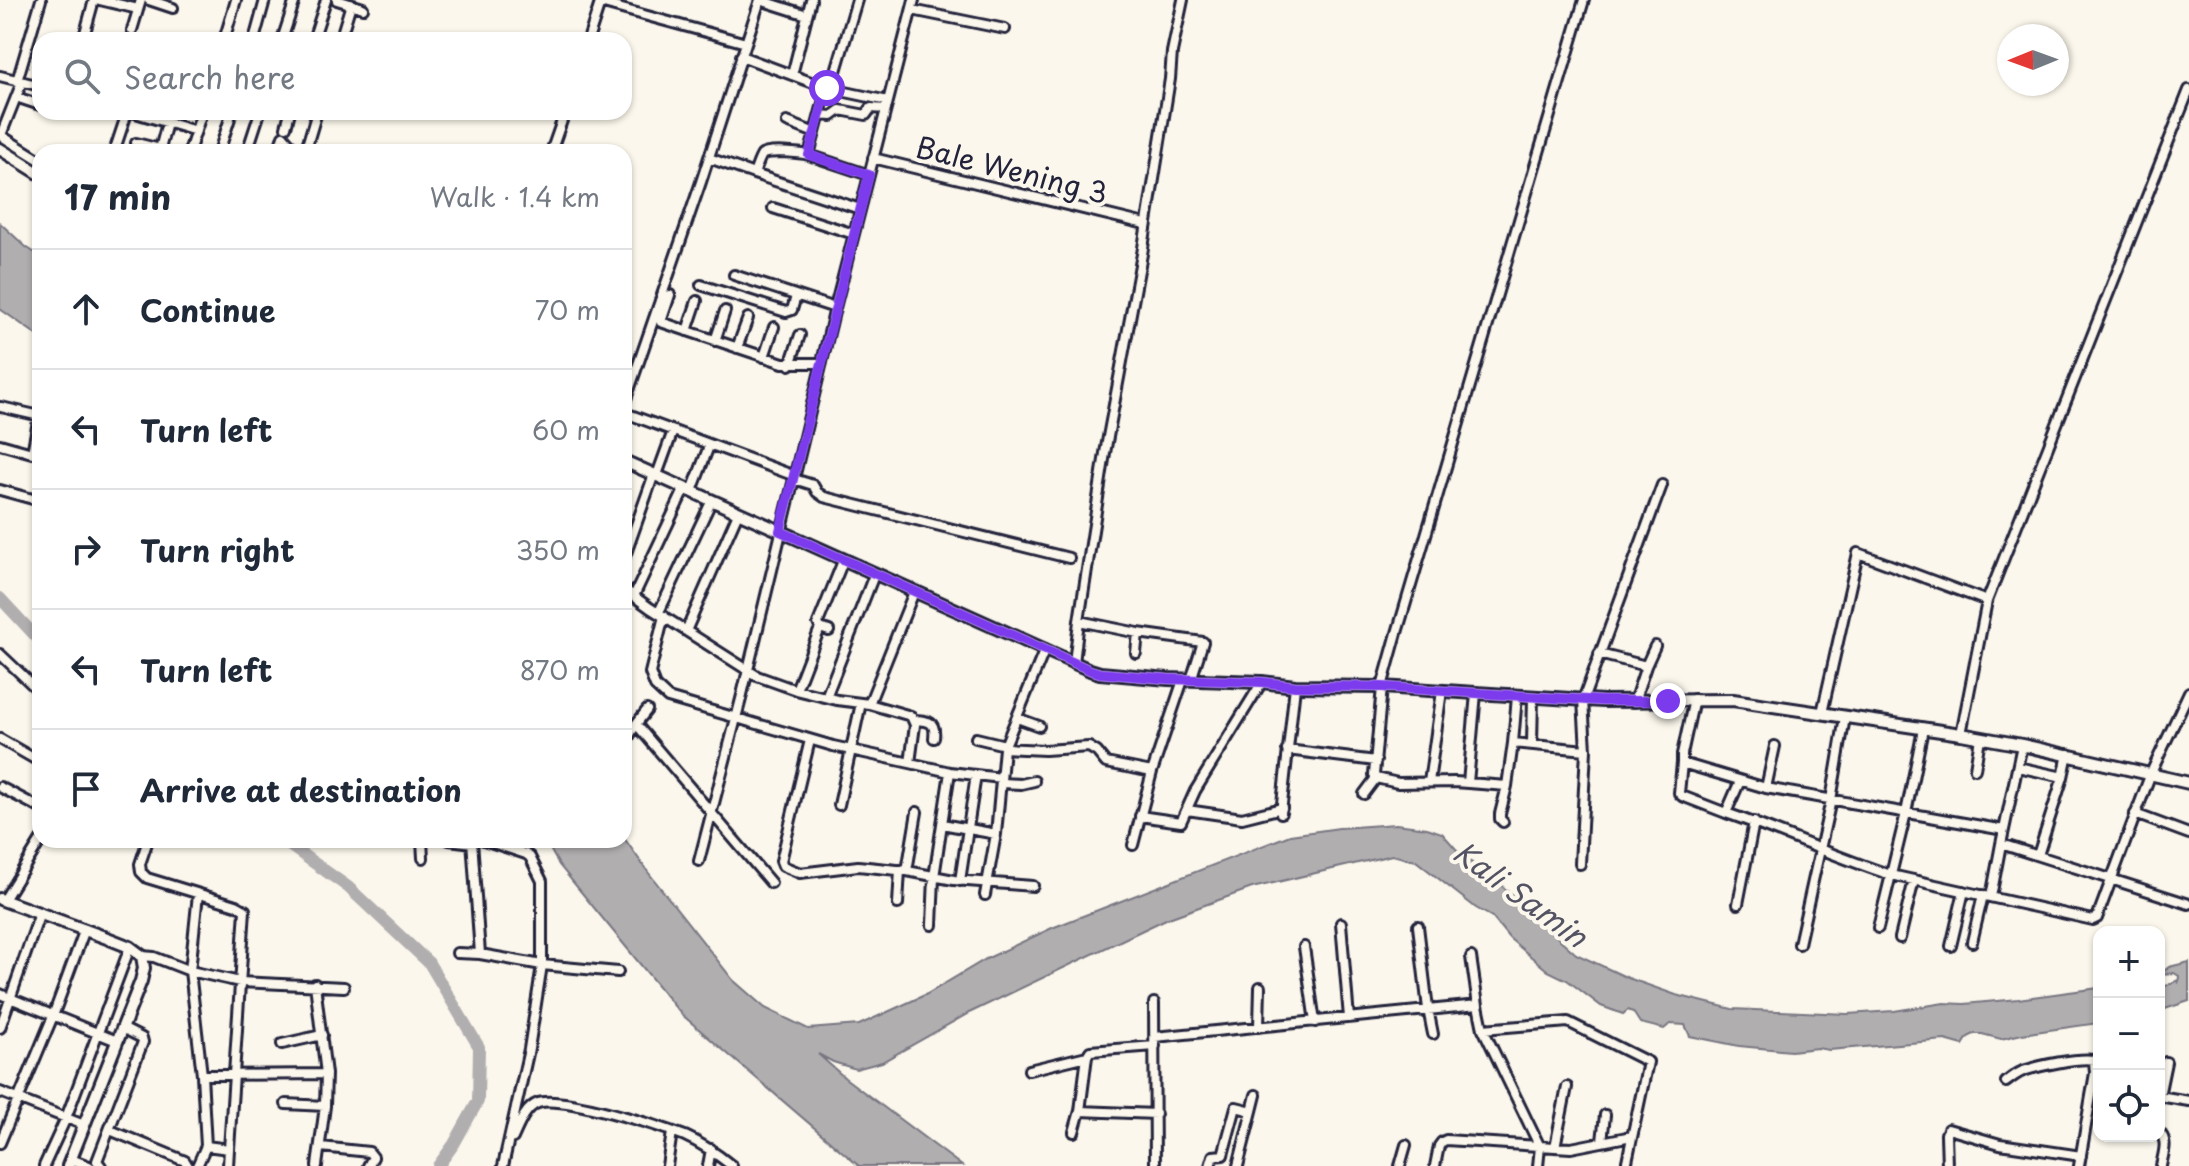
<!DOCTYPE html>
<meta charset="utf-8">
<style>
body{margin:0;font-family:"Playpen Sans",sans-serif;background:#f6f6f7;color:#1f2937}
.controls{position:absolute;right:24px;bottom:24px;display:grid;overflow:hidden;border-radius:16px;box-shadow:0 2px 6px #0004}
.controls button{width:72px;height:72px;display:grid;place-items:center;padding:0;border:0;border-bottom:2px solid #e0e1e3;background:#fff;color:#1f2937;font:40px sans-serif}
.compass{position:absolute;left:1997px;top:24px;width:72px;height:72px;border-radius:50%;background:#fff;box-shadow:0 2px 6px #0004;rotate:269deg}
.stop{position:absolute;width:24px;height:24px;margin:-18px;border:6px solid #7c3aed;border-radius:50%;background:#fff}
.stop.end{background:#7c3aed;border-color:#fff;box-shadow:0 2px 8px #0008}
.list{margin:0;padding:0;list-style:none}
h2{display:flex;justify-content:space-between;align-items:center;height:104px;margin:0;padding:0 32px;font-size:34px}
h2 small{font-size:26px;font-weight:400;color:#747a83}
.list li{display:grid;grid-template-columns:52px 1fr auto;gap:24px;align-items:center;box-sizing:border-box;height:120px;padding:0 32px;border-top:2px solid #e0e1e3}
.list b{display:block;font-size:30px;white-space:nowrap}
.list em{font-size:26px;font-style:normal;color:#747a83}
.icon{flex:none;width:44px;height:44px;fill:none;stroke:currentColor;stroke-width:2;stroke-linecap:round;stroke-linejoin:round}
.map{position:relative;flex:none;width:2189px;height:1166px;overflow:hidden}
.search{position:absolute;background:#fff;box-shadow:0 2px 6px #0004;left:32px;top:32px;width:600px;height:88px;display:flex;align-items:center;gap:20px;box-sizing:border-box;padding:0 28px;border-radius:24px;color:#747a83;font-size:30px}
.panel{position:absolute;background:#fff;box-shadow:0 2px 6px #0004;left:32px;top:144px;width:600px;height:704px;border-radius:24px}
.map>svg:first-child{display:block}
.water{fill:#b1aeb0;stroke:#787681;stroke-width:2}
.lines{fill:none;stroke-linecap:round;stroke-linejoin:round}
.river{stroke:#b1aeb0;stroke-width:12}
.minor-casing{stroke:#22223b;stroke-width:14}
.tertiary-casing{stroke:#22223b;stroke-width:16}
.minor{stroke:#fbf7ec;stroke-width:8}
.tertiary{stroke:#fbf7ec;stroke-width:10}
.route{stroke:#7c3aed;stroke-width:10}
.labels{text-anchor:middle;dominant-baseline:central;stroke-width:8;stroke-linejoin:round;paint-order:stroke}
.street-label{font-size:28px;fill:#22223b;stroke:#fbf7ec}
.water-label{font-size:30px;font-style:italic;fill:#545364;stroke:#fbf7ec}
</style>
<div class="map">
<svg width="2189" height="1166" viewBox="0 0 2189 1166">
<rect width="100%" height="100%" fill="#fbf7ec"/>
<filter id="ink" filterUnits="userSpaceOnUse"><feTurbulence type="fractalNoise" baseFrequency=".0125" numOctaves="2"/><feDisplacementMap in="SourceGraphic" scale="16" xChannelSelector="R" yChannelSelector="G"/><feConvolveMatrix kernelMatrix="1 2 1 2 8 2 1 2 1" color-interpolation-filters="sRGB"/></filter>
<g filter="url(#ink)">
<path class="water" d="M0 223 26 247 40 256V337L0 309Z
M1396 824 1427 828 1442 833 1463 857 1491 875 1530 913 1576 954 1628 978 1676 995 1732 1009 1847 1014 1894 1011 1944 1003 1964 1004 2018 999 2099 988V1023L2022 1034 2001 1039 1982 1034H1974L1968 1037 1963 1045 1945 1040 1829 1050 1817 1048 1791 1051 1739 1046 1690 1036 1685 1025 1670 1024 1664 1029 1640 1023 1633 1012 1628 1010 1623 1014 1601 1006 1567 980 1548 971 1509 938 1492 917 1476 908 1416 861 1392 855 1252 888 1166 919 969 1013 882 1062 856 1069 833 1062 818 1054 845 1078 962 1166H859L680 1013 559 865 545 840H624V838L648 872 733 980 765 1008 808 1029 859 1025 927 994 986 959 1052 928 1290 835 1339 828Z
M2189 962V1001L2159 1011 2160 979 2162 978 2161 986 2164 987 2178 980V984L2179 976 2174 973 2160 974 2169 967Z"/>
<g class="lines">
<path class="river" d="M0 598 40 641
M282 840 348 887 429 963 479 1047 478 1101 454 1144 438 1166"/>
<g class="minor-casing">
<path id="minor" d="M100 0 138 9
M149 0 173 8
M337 0 363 8
M760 0 807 15
M600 3 746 43
M912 10 1005 29
M132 30 141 0
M83 40 94 0
M224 40 236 0
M254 40 265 0
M282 40 295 0
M313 40 326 0
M340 40 351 4
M588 40 601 0
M741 56 827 88 888 101
M792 75 811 0
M0 76 40 86
M17 81 41 0
M827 88 809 155 869 175
M831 88 857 0
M16 97 40 105
M820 115 832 116 840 110 866 115 871 108 886 109
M787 122 815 133
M286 127 290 112
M0 135 40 160
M1 135 22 82
M283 136 297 152
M136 143 160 149 167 123
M114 152 127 113 132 112 196 131
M189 152 202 112
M219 152 232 112
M247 152 260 112
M278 152 283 136
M305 152 317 112
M551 152 565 112
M809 155C801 153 767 150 762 155 759 159 756 169 754 174L860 209
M709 158 754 174
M873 158 1141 223
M773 208 854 234
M734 275 835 308
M701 285 786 312 792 310 796 296
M670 295 661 322 783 363H822
M687 331 697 301
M715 341 725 311
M737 348 748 318
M764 357 774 327
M790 365 800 335
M624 405 701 182 760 0
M1 407 40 416
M624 409 628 414 795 476
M0 444 32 453 39 416
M657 475 673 431
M794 479 813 485 817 492 824 497 1069 558
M0 490 40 501
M692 491 709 446
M624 559 654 474
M624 589 650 608 757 676 796 690 837 700 869 704 911 716 915 725 910 763 950 772 1001 778
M634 596 685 488
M659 612 712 500
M664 616 650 673 655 686 668 698 833 746 910 763
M1079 621 1105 453 1142 254 1170 79 1172 52 1183 0
M686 631 738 513
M829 631 820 628 818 623 843 561
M1136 653 1138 633
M0 654 40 692
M1599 654 1646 666
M1074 663 1079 621 1138 633 1203 642 1191 680
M796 690 820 628
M1517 696 1513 743 1586 750
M826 697 874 575
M1694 699 1682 754V763L1766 788 2004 830 2001 844 2189 904
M1634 702 1646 666 1655 646
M869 704 914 592
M647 710 636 724 771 883
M1822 713 1858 553 1987 601
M1017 718 1039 726
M914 720C929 721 936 721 934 738
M1961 734 1987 601 2189 90
M976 738 1005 745
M0 739 40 762
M810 740 781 861 783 866 800 873 858 866 907 871 954 880 1033 886
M1532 744 1533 697
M624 745 636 724
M1004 748 1045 750 1089 747 1097 752 1106 763 1152 772
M1287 750 1376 761
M1682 763 1679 793 1682 796 1726 813
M2018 767 2063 777
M1975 769 1980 738
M950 772 942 824 996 834
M1376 778 1398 783 1455 782 1507 786 1513 743
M1740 781 1726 813C1782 832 1835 857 1891 875L2093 920 2097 918 2151 773 2189 692
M1429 782 1442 691
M1001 783 1021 784 1034 781
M1468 783 1476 693
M0 787 40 808
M1766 788 1775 746
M1364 794 1376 778 1374 775 1382 687 1397 633 1584 0
M839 805 861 703
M1187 810 1242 818 1282 808
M1281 813 1295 686
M2135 814 2189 834
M1140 816 1181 822 1195 791 1262 682
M1503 822 1500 819V814L1507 786
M2004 830 2022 745
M148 840 140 864 141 872 147 878 236 905 245 910 229 1149
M422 840 423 858
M449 840 473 843
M472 840 480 954 542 965 618 972
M484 840 526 854 530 857 542 881V965L529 1049 503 1166
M1133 845 1152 772 1183 680
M2038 855 2063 777 2068 754
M699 861 741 699 835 308 914 0
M1580 864 1586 750 1583 700 1662 485
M907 871 917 812
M960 881 976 775
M198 894 190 971 240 982 344 987
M985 895 996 834 1004 748 1045 649
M1991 897 2001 844
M4 900 41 840
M898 904 900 870
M1738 904 1754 822
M1341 923 1349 1018
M932 925 934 877 942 824
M1418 926 1428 1009 1433 1034
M1878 928 1906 813 1923 729
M1900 938 1914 880
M1972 942 1983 895
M1799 944 1831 800 1845 717
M1951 946 1964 891
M1304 947 1315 1022
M457 953 480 954
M142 956 154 957 190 971 202 1075 206 1146 229 1149 228 1166
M1471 957 1478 1005
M315 984 326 1074 325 1106 317 1166
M0 994 117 1041
M1154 1003 1155 1166
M1259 1027 1260 987
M0 1028 40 913
M1483 1029 1568 1022 1648 1062 1626 1166
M1155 1037 1478 1005 1483 1029 1540 1147 1538 1166
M282 1044 322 1035
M1029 1070 1087 1056
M202 1075 326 1074
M2006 1082C2011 1078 2016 1074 2023 1071 2038 1066 2079 1057 2094 1060L2095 1073 2079 1166
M0 1092 84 1125
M2159 1096 2166 1062
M2159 1096 2189 1101
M286 1104 325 1106
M1080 1111 1156 1114
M1252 1111 1256 1095
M110 1130 185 1161 188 1166
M1074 1132 1080 1111 1087 1056 1090 1051 1155 1046
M2159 1132C2169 1141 2163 1154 2161 1166
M513 1138C519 1125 525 1108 538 1103 562 1095 659 1126 685 1136 703 1144 717 1154 732 1166
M1602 1141 1605 1115
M0 1143 53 1016 85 929
M321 1147 369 1152 373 1157 368 1166
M1555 1147 1567 1087
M71 1159 89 1166
M44 1166 66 1118 130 947
M101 1166 97 1161 143 1042 142 1038 122 1028
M197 1166 206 1146
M667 1166 672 1132
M708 1166 711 1149
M1210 1166 1213 1156 1223 1155 1236 1107 1252 1111 1238 1166
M1400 1166 1406 1145
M1435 1166 1439 1146 1442 1142 1446 1140 1571 1148 1632 1136
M1947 1166 1946 1134 1948 1129 2000 1144 2081 1156"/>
</g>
<g class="tertiary-casing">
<path id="tertiary" d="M0 149 40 174
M624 461 1090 670 1100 673 1168 679 1262 682 1295 686 1382 687 1603 701 1733 700 1961 734 2022 745 2189 783
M0 899 107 938 130 947 142 956 144 968 141 981 68 1166"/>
</g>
<use href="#minor" class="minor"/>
<use href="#tertiary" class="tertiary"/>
</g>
</g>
<g class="lines" filter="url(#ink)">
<path class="route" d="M827 88 809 155 869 175 780 531 1090 670 1100 673 1168 679 1262 682 1295 686 1382 687 1603 701H1668"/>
</g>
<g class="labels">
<g class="street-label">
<text transform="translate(1012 169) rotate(14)">Bale Wening 3</text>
</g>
<g class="water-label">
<text transform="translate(1521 893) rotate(36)">Kali Samin</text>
</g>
</g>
</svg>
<div class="controls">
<button>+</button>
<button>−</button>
<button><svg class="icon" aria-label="locate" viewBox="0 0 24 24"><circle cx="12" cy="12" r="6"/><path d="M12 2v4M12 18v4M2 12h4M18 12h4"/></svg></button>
</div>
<svg class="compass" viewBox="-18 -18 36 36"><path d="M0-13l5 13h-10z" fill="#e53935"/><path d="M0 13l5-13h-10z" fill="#747a83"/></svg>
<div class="stop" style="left:827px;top:88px"></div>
<div class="stop end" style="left:1668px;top:701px"></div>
<div class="search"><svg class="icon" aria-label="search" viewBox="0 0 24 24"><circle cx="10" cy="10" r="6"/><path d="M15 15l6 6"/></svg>Search here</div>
<section class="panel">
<h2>17 min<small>Walk · 1.4 km</small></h2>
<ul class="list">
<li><svg class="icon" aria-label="ahead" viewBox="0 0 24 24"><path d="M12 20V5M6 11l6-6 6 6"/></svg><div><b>Continue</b></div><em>70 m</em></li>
<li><svg class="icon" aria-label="left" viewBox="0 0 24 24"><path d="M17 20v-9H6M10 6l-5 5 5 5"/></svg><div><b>Turn left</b></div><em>60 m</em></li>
<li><svg class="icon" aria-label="right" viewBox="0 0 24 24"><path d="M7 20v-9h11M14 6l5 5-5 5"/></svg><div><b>Turn right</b></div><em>350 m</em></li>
<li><svg class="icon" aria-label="left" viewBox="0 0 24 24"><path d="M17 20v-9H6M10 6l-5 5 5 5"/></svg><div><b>Turn left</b></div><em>870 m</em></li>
<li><svg class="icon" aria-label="arrive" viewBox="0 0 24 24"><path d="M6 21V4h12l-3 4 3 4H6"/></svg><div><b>Arrive at destination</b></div></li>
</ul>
</section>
</div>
